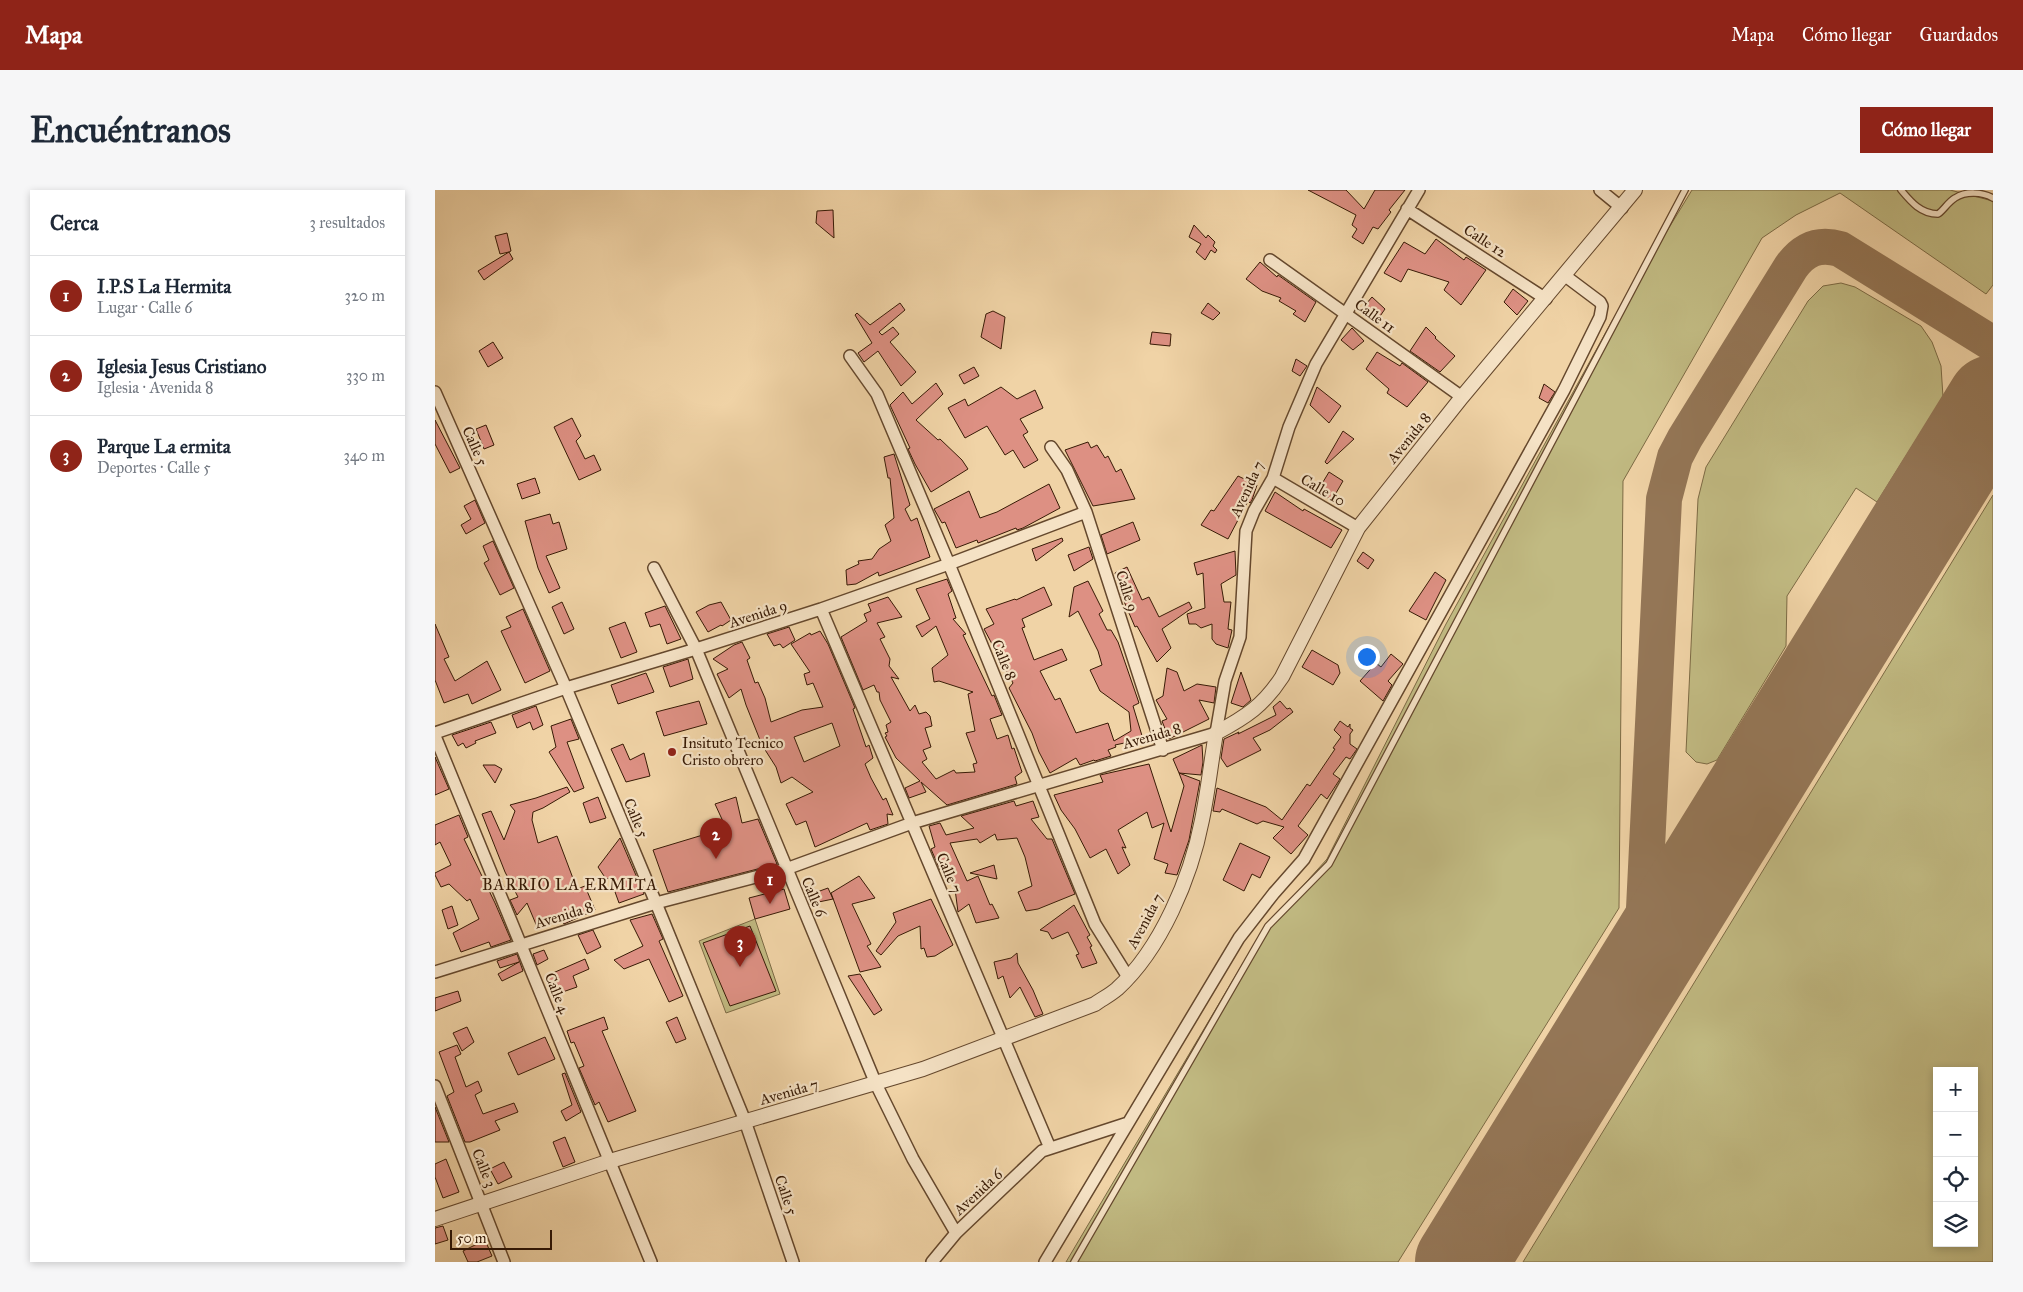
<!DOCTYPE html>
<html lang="es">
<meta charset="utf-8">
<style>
body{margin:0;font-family:"IM FELL Great Primer",serif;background:#f6f6f7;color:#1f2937}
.controls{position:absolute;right:15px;bottom:15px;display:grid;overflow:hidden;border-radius:0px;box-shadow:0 2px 8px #0003}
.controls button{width:45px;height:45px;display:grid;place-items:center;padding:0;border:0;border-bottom:1px solid #e0e1e3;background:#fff;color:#1f2937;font:25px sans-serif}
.scale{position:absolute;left:15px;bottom:12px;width:102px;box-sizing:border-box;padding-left:5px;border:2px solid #371a05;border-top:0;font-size:14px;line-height:18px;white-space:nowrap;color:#371a05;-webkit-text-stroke:4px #f5e2c5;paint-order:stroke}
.you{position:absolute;left:931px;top:466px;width:18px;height:18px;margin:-12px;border:4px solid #fff;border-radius:50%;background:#1a73e8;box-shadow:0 0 0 8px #1a73e833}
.badge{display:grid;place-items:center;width:32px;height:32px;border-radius:50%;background:#8f2418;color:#fff;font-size:16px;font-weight:700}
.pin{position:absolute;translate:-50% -41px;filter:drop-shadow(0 1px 2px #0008)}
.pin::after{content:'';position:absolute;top:26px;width:18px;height:15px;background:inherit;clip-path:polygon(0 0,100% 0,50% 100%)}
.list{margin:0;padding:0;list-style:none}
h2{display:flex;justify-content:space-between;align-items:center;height:65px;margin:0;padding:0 20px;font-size:21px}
h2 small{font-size:16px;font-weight:400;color:#747a83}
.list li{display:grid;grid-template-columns:32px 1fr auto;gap:15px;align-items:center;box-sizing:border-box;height:80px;padding:0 20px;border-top:1px solid #e0e1e3}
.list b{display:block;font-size:19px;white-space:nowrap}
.list p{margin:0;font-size:16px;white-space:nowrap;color:#747a83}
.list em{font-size:16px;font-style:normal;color:#747a83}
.icon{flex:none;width:28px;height:28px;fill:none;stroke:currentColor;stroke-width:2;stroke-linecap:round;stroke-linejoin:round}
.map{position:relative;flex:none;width:1558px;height:1072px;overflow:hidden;border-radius:0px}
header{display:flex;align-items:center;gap:30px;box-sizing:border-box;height:70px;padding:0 25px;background:#8f2418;color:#fff}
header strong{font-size:24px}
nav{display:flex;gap:28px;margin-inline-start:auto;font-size:18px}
.intro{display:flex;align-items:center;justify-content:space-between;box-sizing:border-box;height:120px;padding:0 30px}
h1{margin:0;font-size:35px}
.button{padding:12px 22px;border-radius:0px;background:#8f2418;color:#fff;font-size:18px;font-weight:700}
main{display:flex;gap:30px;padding:0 30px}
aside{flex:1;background:#fff;border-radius:0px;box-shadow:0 2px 8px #0003}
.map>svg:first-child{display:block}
.green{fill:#c1ba82;stroke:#7c6a44;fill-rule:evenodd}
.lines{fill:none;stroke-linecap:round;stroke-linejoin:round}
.taxiway{stroke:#947656;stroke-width:36}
.runway{stroke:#947656;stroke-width:92}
.building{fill:#dd9083;stroke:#371a05;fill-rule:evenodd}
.service-casing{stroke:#65482d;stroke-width:8}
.minor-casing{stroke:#65482d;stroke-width:14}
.tertiary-casing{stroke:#65482d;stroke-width:16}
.service{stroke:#f5e2c5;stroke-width:5.5}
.minor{stroke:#f5e2c5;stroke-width:11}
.tertiary{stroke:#f5e2c5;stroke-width:14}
.poi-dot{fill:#8f2418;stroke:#f5e2c5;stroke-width:2}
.labels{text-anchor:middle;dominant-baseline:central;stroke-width:4.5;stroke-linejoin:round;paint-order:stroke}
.street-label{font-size:15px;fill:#371a05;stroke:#f5e2c5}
.poi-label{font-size:15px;fill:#371a05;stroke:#f5e2c5;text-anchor:start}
.neighbourhood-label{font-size:16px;letter-spacing:1px;fill:#371a05;stroke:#f5e2c5}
</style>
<header>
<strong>Mapa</strong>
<nav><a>Mapa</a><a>Cómo llegar</a><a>Guardados</a></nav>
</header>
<div class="intro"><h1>Encuéntranos</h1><a class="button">Cómo llegar</a></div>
<main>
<aside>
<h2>Cerca<small>3 resultados</small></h2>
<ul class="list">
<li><span class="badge">1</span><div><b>I.P.S La Hermita</b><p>Lugar · Calle 6</p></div><em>320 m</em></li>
<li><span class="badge">2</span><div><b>Iglesia Jesus Cristiano</b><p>Iglesia · Avenida 8</p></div><em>330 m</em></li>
<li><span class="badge">3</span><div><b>Parque La ermita</b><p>Deportes · Calle 5</p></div><em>340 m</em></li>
</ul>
</aside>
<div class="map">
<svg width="1558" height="1072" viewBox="0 0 1558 1072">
<rect width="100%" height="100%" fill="#f0d3a6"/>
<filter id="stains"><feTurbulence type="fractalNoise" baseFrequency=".004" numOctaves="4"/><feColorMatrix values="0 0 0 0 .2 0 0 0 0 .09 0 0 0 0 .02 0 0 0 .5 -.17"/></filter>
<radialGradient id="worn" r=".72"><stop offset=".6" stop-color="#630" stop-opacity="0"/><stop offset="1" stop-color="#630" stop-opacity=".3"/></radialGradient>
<path class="green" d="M1257 0H1515L1558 11V95L1551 104 1405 3 1361 25 1327 48 1188 291 1184 718 963 1072H631L827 741 892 669 1011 434 1177 131Z
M1406 93 1420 97 1486 136 1497 152 1506 176 1508 207 1442 312 1421 298 1352 406 1351 456 1282 570 1272 574 1261 572 1251 562 1263 309 1271 277 1373 111 1388 96Z
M1558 305V1072H1088ZM1502 881H1539V1053H1502Z
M320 729 345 804 291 823 264 751Z"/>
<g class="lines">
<path class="taxiway" d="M1206 780 1229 309 1240 267 1250 248 1356 77C1369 59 1384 53 1405 59L1558 154"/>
<path class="runway" d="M1026 1072 1558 211"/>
</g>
<path class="building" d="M873 0H911L929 19 940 0H970L954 20 956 22 943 39 938 37 928 54 917 47 922 39 917 35 921 25Z
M398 20 399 48 381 33 382 21Z
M759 35 771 48 773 45 780 52 778 56 782 60 780 63 776 60 770 70 761 62 766 54 754 47Z
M72 43 76 61 74 62 78 69 49 90 43 81 74 62 65 64 60 46Z
M1001 49 1029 70 1031 67 1051 80 1026 115 1009 100 1014 92 973 79 966 92 949 83 969 52 990 64Z
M825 72 842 87 843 85 881 112 870 132 858 124 861 121 844 111 846 108 827 101 811 89Z
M1078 99 1093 111 1082 125 1069 112Z
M937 107 950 119 941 132 926 120Z
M465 113 470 120 444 142 447 145 458 137 464 144 455 152 481 182 466 196 443 161 429 172 423 163 437 153 420 125 422 123 435 135Z
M773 113 785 123 778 130 766 123Z
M558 121 570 127 566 159 546 147 551 124Z
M991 137 1001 147 1000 148 1020 166 1005 182 975 161Z
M917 138 929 151 918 160 906 150Z
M717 142 736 144 735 156 715 154Z
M58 152 68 168 53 177 44 161Z
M942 162 965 176 967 173 993 192 972 217 952 203 954 199 931 179Z
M861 169 872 176 865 186 857 181Z
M539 177 544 186 529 194 524 185Z
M501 193 508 204 481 230 503 250 505 249 527 270 533 279 496 302 480 274 473 259 475 258 455 215 468 202 477 214Z
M1109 194 1120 202 1113 213 1104 208Z
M566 197 582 209 600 200 608 218 585 229 593 242 588 245 603 270 589 278 578 260 570 265 552 236 530 248 513 218 530 209 533 216Z
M882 197 906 216 894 233 875 215Z
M137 228 146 246 141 251 150 269 159 265 166 280 144 290 119 237Z
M0 230 25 278 15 283 0 254Z
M51 235 59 255 49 259 41 239Z
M908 241 919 249 892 274 890 272Z
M653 252 656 258 662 255 670 268 673 266 681 282 686 279 700 309 658 316 630 260Z
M459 264 475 315 470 319 476 331 482 328 495 367 444 386 443 382 421 394 412 395 411 380 424 374 423 371 437 369 444 359 456 351 450 335 459 328 455 288H453L449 267Z
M894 282 908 291 897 310 882 302Z
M803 286 822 295 817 310 815 313 813 311 793 349 766 335 776 320 779 321Z
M100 288 105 303 87 309 82 294Z
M614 294 625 318 588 338 582 340 581 338 543 353 542 350 521 358 510 332 507 333 499 319 534 301 545 328 562 322Z
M840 302 868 321 869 319 907 340 896 358 830 321Z
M40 310 50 333 31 344 26 335 36 329 29 316Z
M115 324 118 334 124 332 132 359 111 366 125 398 114 403 103 378 90 331Z
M698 332 705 350 672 364 666 345Z
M627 348 628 351 601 371 597 359Z
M58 351 79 398 65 405 49 373 54 370 48 356Z
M654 357 658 369 639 381 633 365Z
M800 361 801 385 786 394 789 412H796L793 439 797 440 793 458 781 454 777 449V434L766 438 761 434H754L752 424 770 418 768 383 762 385 759 373Z
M928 362 939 370 933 379 922 371Z
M692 377 707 410 714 407 724 427 754 412 757 418 727 439 736 458 722 472 702 436 700 437 685 402 688 400 680 383Z
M1000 382 1011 390 991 430 974 421Z
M512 389 517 401 513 404 521 428 518 429 531 444 528 445 557 506 559 505 567 525 555 529 562 549 573 545 577 559 579 558 587 582 580 587 582 594 512 615 486 592 491 602 474 608 470 598 485 591 461 568 450 547 452 546 450 543 453 542 451 535 456 532 445 510 444 502H442L439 495 428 500 406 447 432 431 429 424 436 421 433 414 453 407 467 427 442 433 450 447 445 449 455 469 454 476 464 489 456 487 475 521 480 515 484 524 491 522 495 526 497 536 490 538 496 557 488 560 492 569 487 572 501 589 519 580 521 583 540 582 538 574 542 573 531 543 540 541 533 504 538 502 504 491 499 492 497 478 513 465 501 436 487 447 481 436 495 429 481 399Z
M653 391 668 421 664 424 672 440H676L683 452 704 513 698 516 708 549 680 555 681 557 673 560 676 566 660 571 659 570 645 575 641 568 615 583 604 562 597 543 574 498 578 493 549 439 559 434 551 419 580 409 581 410 609 397 617 415 587 429 590 437 587 438 599 470 627 459 632 470 605 481 620 510 625 508 641 543 673 533 679 551 696 541 694 522 665 501 655 480 667 475 663 461 643 421 634 427 639 397Z
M127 412 139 439 129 444 117 417Z
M286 412 296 430 287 436 286 435 273 442 261 422 274 415Z
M230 416 246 449 232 454 225 434 215 437 210 423Z
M88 419 115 481 90 493 66 441 76 437 71 427Z
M190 432 202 462 186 468 174 438Z
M0 434 14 467 9 469 20 491 52 471 66 500 37 514 33 504 9 513 0 490Z
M354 437 360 450 348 458 345 454 339 456 332 444Z
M385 441 393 454 418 513 420 518 418 519 431 557 434 555 438 568 430 574 436 588 448 610 451 608 458 625 452 624 453 634 435 640 432 633 380 657 371 631 361 635 351 614 378 602 357 587 346 593 341 577 327 555 311 515 306 499 294 508 282 484 293 479 278 469 299 455 307 452 315 468 312 470 320 493 323 492 330 508 336 532 367 520 388 517 378 493 372 495 369 484 375 482 356 454 375 443 376 445ZM397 533 405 556 369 572 359 547Z
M877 460 903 475 905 483 898 495 867 477Z
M956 464 968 474 953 491 957 495 948 511 925 491 941 473 946 477Z
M253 469 258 489 235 497 228 477Z
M732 478 742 482 749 501 762 494 781 497 779 513 764 510 774 529 734 549 727 531 732 529 721 510 728 506Z
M806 482 816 510 808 517 796 513Z
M211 483 219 502 183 514 176 495Z
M264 511 272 534 229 546 221 522Z
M845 511 852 519 855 518 858 522 835 540 818 548 826 560 792 577 786 568 789 549 804 542 803 544 841 525 838 517Z
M101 516 108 535 98 540 95 532 82 538 77 525Z
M136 529 144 549 132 552 149 598 139 602 114 562 121 557 116 536Z
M905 531 913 537 915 534V538L918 540 915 544V554L922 559 915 569 911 567 898 584 905 589 892 609 886 604 863 636 873 645 856 664 838 648 849 637 828 631 822 634 787 619 785 622 778 621 782 598 831 617 847 630 872 594 875 596 900 559 898 558 906 547 899 540Z
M56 532 61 543 40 551 41 553 31 558 28 553 23 556 17 545Z
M188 554 195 570 209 563 215 586 191 592 176 559Z
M767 555 768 572 766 585 744 583 738 569Z
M0 567 14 599 0 605Z
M714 574 736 642 749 596 744 583 765 591 754 650 742 685 730 683 733 674 719 669 729 633 717 638 712 622 683 640 691 658 687 657 695 675 683 684 671 659 655 668 640 639 626 620 619 605 668 592 665 585Z
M48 575H60L67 579 60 593Z
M132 597 135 602 108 618 98 622 97 630 103 653 122 646 142 699 150 696 160 720 129 734 127 729 103 739 92 713 82 725 75 710 83 707 70 682 47 624 56 621 69 650 80 621 75 615 101 608Z
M163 607 171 628 155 633 148 613Z
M301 607 307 633 323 629 342 674 233 702 218 660 291 638 280 614Z
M579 611 581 616 598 611 604 627 596 629 612 649H617L640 704 603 719 591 721 583 702 597 696 590 667 582 648 562 650 560 644 545 653 542 649 515 653 532 691 543 686 555 715 557 714 564 728 541 733 534 714 523 722 520 699 516 688 509 675 505 680 496 659 500 657 494 636 505 633 511 645 539 638 526 626Z
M24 625 33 647 29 649 60 713 76 750 56 757 54 752 26 762 18 743 44 729 35 709 32 711 14 694 6 697 0 685V683L16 675 5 652 0 655V635Z
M185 648 209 704 184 713 175 688 171 689 163 677Z
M805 653 835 667 825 688 817 684 809 701 788 690Z
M559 675 562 689 535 683Z
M424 686 440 708 417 714 436 754 432 756 446 777 425 782 396 703Z
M393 698 398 709 374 714 371 706Z
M349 699 355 719 320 729 314 708Z
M496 709 518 755 500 766 492 767 489 758 486 759 485 736 463 746 446 765 441 761 461 732 458 723Z
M639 715 655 745 652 747 657 756 655 757 662 773 647 778 641 765 644 764 633 742 617 749 613 742 605 740Z
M17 716 23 735 13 739 7 720Z
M217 724 228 749 224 751 248 806 234 812 214 769 189 779 179 770 208 756 195 730Z
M315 736 341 801 295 816 268 753Z
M158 740 166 757 152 764 143 745Z
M109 760 113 769 102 775 98 764Z
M582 763 583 773 598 800 608 824 600 827 585 797 575 808 568 786 563 789 559 772 576 768Z
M82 764 88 781 67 791 63 784 84 772 65 778 62 771Z
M150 769 154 779 138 786 142 797 119 805 111 786Z
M425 784 447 820 439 825 413 786Z
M23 801 26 811 0 821V808Z
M169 827 173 839 167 841 201 921 173 932 164 912 160 915 144 878 149 876 139 852 136 853 132 841Z
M242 827 251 849 241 853 231 832Z
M32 837 39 852 27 861 18 843Z
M110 847 120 869 83 885 73 863Z
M22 855 26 864 20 867 31 897 43 891 47 901 40 905 48 924 79 913 83 922 60 931 65 940 35 952H30L12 906 19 902 4 862Z
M130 883 146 922 131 931 126 921 137 915 127 884Z
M0 917 14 952H0Z
M130 947 140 972 128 977 118 952Z
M11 969 24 1002 8 1008 0 987V974Z
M69 972 77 987 63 994 55 979Z
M8 1036 13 1050 0 1054V1038Z
M50 1050 57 1066 42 1072H33L28 1061Z"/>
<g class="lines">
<g class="service-casing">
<path id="service" d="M1466 0C1476 12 1486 24 1503 24 1509 20 1513 12 1520 8 1531 1 1547 2 1558 8
M639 1072 833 736 894 674 1250 0"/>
</g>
<g class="minor-casing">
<path id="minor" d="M1165 0 1187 18
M972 19 1111 109
M835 70 1027 207
M415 166 442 204 514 374 660 734 693 787
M0 202 131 498 221 713 310 931 358 1072
M616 257 632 280 651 322 728 560
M838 288 923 338
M219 378 261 459 441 894 478 969 521 1043
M386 419 615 958
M0 543 131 498 261 459 386 419 514 374 651 322
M0 546 216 1072
M0 782 221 713 351 679 477 633 781 543 790 491 805 447 811 341 819 321 838 288 854 237 881 174 984 0
M0 896 69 1072
M497 1072 521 1043 607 961 693 933
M610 1072 804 748 839 703 869 669 1129 200 1165 127 1167 116 1165 112 1129 85"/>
</g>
<g class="tertiary-casing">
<path id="tertiary" d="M0 1029 175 971 488 879 660 814C667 809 675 805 682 799 726 759 756 687 767 630 773 601 776 572 781 543 811 527 829 515 847 487L923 338 1027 207 1200 0"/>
</g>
<use href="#service" class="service"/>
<use href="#minor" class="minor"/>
<use href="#tertiary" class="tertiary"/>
</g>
<circle class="poi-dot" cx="237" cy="562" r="5"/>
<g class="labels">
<g class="street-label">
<text transform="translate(1050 51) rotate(33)">Calle 12</text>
<text transform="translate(940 126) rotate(36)">Calle 11</text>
<text transform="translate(974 248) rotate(-51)">Avenida 8</text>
<text transform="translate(40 256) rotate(66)">Calle 5</text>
<text transform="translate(812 299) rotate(-65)">Avenida 7</text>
<text transform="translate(888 300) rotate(30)">Calle 10</text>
<text transform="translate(692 401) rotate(72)">Calle 9</text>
<text transform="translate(323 424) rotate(-18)">Avenida 9</text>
<text transform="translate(569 470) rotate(68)">Calle 8</text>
<text transform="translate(717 546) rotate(-16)">Avenida 8</text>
<text transform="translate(201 628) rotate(67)">Calle 5</text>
<text transform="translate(514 683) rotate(67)">Calle 7</text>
<text transform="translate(379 707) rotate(67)">Calle 6</text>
<text transform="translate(129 725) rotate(-17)">Avenida 8</text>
<text transform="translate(710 731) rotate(-62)">Avenida 7</text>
<text transform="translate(122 803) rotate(68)">Calle 4</text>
<text transform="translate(354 902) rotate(-16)">Avenida 7</text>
<text transform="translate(49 978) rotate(68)">Calle 3</text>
<text transform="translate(543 1002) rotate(-43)">Avenida 6</text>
<text transform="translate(351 1005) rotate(71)">Calle 5</text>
</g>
<g class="poi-label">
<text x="247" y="553">Insituto Tecnico<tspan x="247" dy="17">Cristo obrero</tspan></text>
</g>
<g class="neighbourhood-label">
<text x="135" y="694">BARRIO LA ERMITA</text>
</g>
</g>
<rect width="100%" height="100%" filter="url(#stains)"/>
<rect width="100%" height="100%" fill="url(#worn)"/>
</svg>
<div class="controls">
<button>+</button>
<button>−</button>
<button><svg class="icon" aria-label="locate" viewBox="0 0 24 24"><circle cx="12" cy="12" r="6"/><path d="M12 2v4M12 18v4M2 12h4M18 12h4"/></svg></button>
<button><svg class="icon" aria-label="layers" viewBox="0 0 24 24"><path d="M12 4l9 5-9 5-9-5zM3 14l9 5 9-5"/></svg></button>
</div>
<div class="scale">50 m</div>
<div class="you"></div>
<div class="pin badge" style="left:335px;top:714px">1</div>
<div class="pin badge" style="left:281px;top:669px">2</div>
<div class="pin badge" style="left:305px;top:777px">3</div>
</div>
</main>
